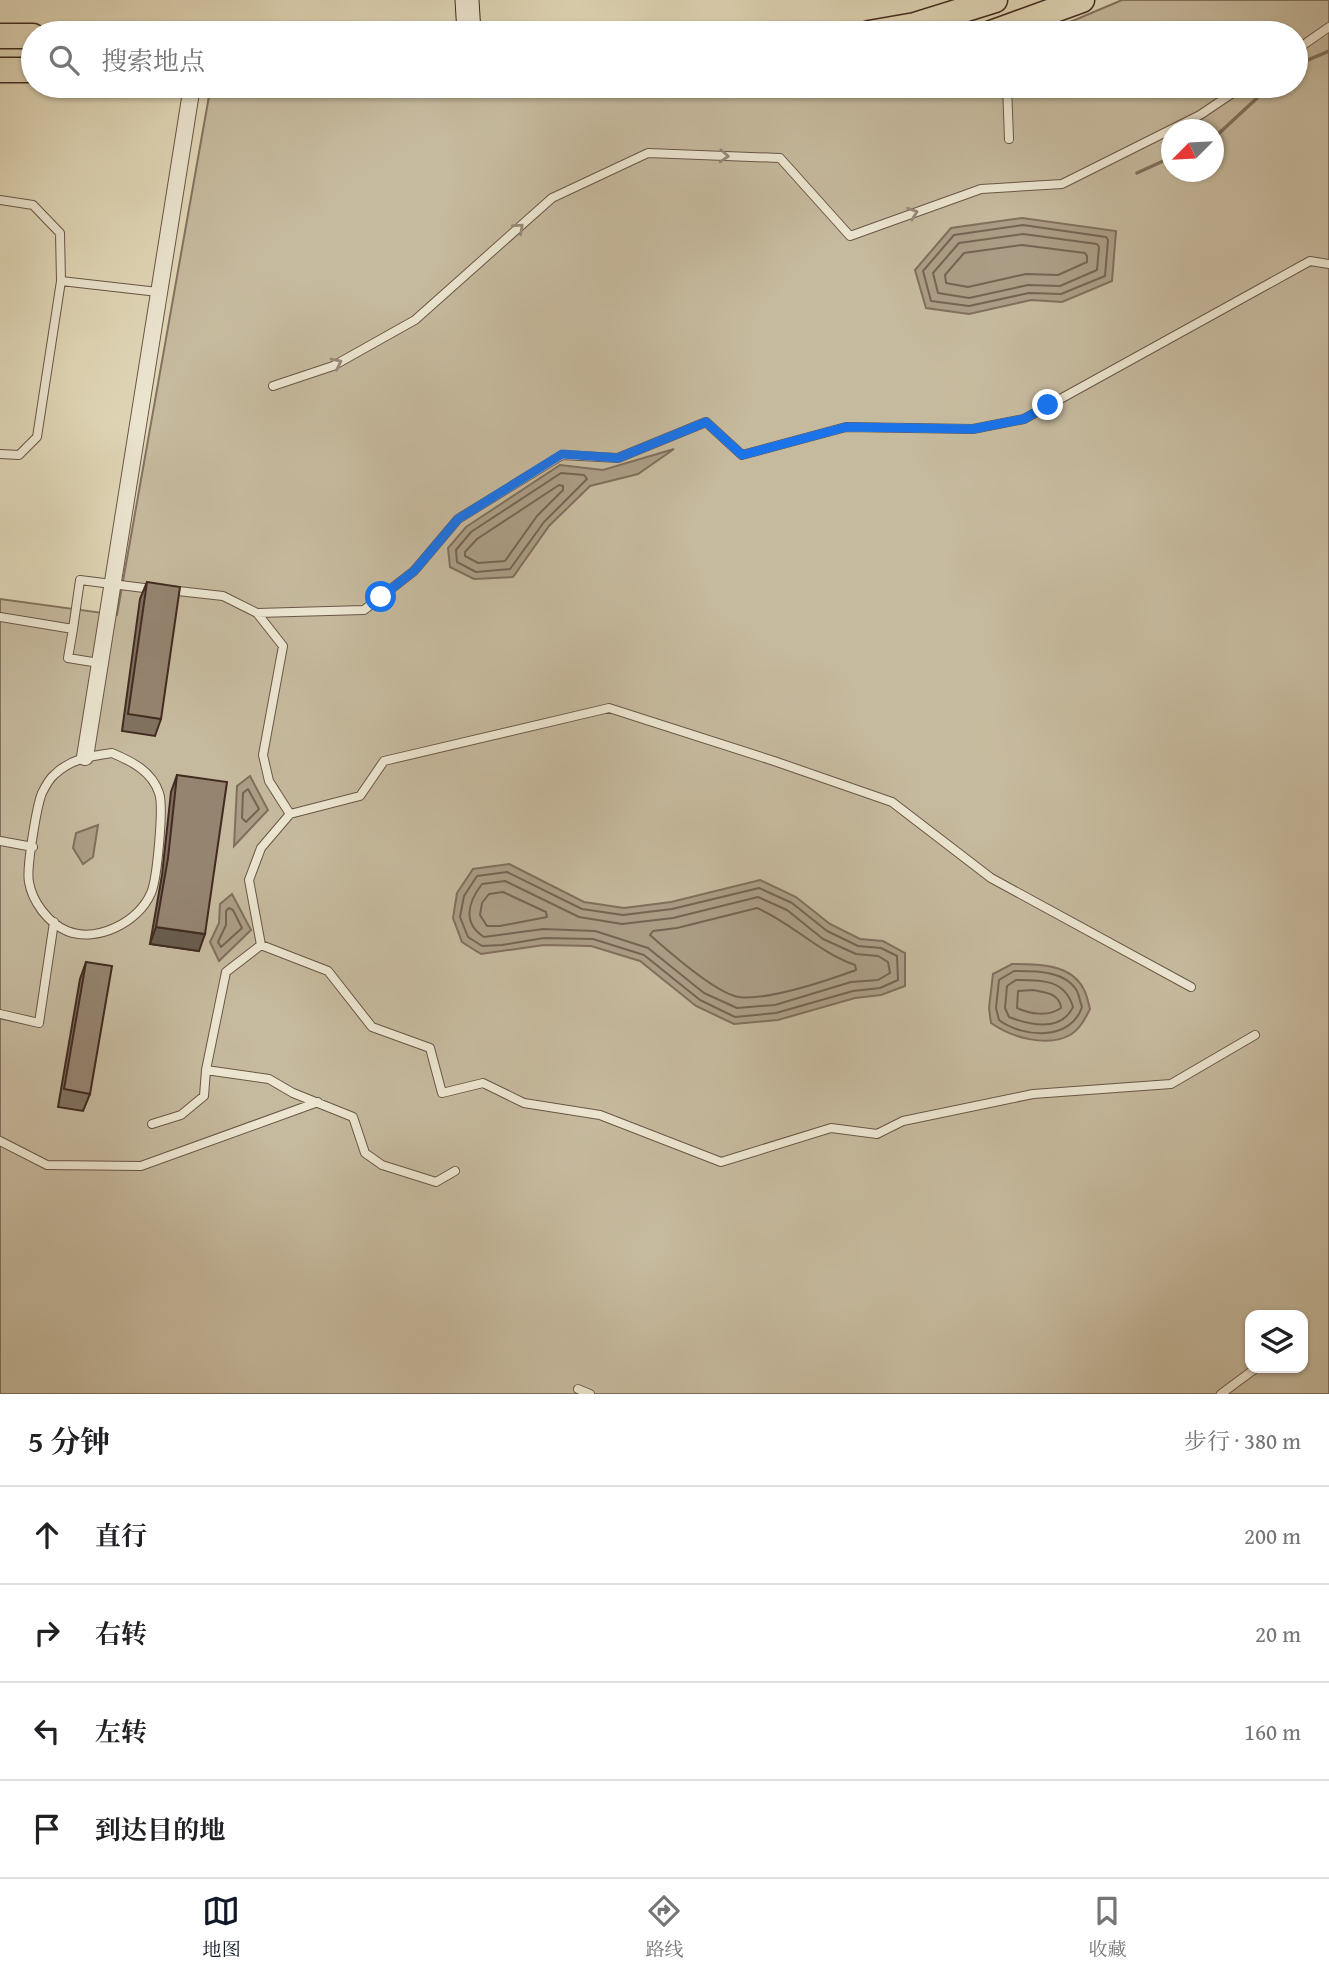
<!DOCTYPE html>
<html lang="zh">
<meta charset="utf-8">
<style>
body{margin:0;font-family:"Gentium Book Plus","Noto Serif SC",serif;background:#f2f2f2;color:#202124}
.controls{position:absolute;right:21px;bottom:21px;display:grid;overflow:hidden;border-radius:14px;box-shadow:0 2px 5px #0004}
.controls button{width:63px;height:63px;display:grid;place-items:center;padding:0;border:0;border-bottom:2px solid #e0e0e0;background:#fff;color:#202124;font:35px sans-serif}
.compass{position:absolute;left:1161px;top:119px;width:63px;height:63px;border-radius:50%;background:#fff;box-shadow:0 2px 5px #0004;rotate:246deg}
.stop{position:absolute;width:21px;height:21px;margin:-16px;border:5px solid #1a73e8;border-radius:50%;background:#fff}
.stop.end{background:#1a73e8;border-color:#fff;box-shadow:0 2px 7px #0008}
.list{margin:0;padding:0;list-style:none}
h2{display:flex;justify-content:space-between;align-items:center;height:91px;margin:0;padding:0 28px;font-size:30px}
h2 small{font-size:23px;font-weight:400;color:#757577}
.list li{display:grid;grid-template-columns:46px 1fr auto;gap:21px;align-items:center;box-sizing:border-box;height:98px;padding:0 28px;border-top:2px solid #e0e0e0}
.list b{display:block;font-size:26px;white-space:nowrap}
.list em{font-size:23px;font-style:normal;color:#757577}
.icon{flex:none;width:38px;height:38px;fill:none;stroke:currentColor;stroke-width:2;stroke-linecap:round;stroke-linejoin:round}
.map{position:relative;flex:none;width:1329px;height:1394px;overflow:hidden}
.search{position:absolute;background:#fff;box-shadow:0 2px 5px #0004;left:21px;right:21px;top:21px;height:77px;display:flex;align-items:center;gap:18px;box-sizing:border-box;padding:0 24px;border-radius:38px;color:#757577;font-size:26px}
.sheet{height:483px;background:#fff}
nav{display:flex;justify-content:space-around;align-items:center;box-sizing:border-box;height:98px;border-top:2px solid #e0e0e0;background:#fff;font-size:19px;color:#757577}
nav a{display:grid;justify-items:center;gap:4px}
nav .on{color:#111827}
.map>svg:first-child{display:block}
.green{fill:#c6ba9e;stroke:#847260;stroke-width:2;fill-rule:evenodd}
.water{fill:#ab9d85;stroke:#816f5d;stroke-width:2}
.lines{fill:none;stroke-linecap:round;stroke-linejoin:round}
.shore{stroke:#766453;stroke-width:2}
.stream{stroke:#816f5d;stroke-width:3.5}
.lane-casing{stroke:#6a5647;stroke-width:10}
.street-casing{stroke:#6a5647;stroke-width:18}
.secondary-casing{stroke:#422a21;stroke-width:25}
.primary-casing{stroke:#422a21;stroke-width:27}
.lane{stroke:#ece6d1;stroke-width:8}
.street{stroke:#ece6d1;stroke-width:16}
.secondary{stroke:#ece6d1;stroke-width:23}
.primary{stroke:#e1d8b8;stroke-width:24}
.wall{fill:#807260;stroke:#422a21;stroke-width:2}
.shaded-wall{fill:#685c4e;stroke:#422a21;stroke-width:2}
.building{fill:#958470;stroke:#422a21;stroke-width:2}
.oneway{stroke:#978879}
.route{stroke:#1a73e8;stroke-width:9}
</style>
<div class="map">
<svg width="1329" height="1394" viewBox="0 0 1329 1394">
<rect width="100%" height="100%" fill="#e1d8b8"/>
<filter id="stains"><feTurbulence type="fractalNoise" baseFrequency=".00286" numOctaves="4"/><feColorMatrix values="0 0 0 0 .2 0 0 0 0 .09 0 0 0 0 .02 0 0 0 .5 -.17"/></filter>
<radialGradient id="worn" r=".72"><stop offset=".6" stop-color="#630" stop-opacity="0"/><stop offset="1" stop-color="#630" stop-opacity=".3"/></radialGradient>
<path class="green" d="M1122 0H1329V1394H0V599L117 615 209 96 793 95 835 86H1296V33H1044ZM1172 130H1214V172H1172ZM1250 1315H1303V1368H1250Z"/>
<path class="water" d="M1022 218 1116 231 1112 281 1062 302 1031 300 969 314 926 308 915 270 951 228Z
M674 449 638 474 590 486 549 526 513 577 474 579 450 567 448 548 466 527 560 465 603 470Z
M250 776 268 810 234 846 237 786Z
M98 825 93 857 83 864 73 848 76 833Z
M509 864 584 902 624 908 671 902 760 880 796 897 830 924 860 939 883 941 905 953V986L881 995 855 998 778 1020 734 1024 696 1006 640 961 591 946 544 945 481 954 462 942 453 918 457 893 473 869Z
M232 894 251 930 219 961 210 942 219 923 220 904Z
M1012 964C1035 964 1070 963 1083 988 1087 994 1088 1002 1090 1009 1085 1019 1080 1029 1070 1035 1047 1048 1011 1037 991 1023L989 1008 993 974Z"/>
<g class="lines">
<path class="shore" d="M1023 225 1106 237 1108 240 1105 276 1061 294 1029 293 969 306 931 301 923 271 954 235Z
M1023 234 1097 244 1099 247 1097 270 1060 286 1028 285 969 298 938 293 933 273 959 243Z
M1022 245 1085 253 1087 256V262L1058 275 1026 274 968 287 946 283 945 275 964 253Z
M561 473 584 475 587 479 544 522 510 569 476 572 457 562 456 550 471 532Z
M559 485 563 486V490L537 516 505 561 478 563 465 556V552L477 539Z
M248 789 259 809 246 822 242 818 243 793Z
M507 872 582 909 623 915 672 909 759 888 792 903 827 931 858 946 881 948 897 956 898 980 880 988 853 991 776 1013 735 1017 700 1000 644 955 593 939 544 938 502 945 482 946 468 937 460 917 464 896 477 876Z
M505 881 579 917 622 924 673 918 758 897 787 910 823 939 856 954 878 956 888 962 890 973 878 980 851 982 775 1005 737 1008 704 993 648 948 595 931 543 929 484 937C462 923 468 902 482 884Z
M503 892 546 912 547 917 500 926H487L480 915 482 903 489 894Z
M229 908 233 910 242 928 221 947 218 942 226 925V911Z
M757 908C792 923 818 952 855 965L856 970C829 980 767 1001 739 997 717 994 668 951 650 935L653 931 677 928Z
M1014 971C1034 971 1065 970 1077 991 1079 995 1080 1002 1082 1007 1071 1041 1023 1038 999 1020L996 1008 999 980Z
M1016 980C1041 980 1065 979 1073 1007 1061 1032 1030 1025 1009 1017L1005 1008 1007 986Z
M1033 990C1045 993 1060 993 1061 1008 1048 1017 1030 1014 1017 1008L1018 991Z"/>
<path class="stream" d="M1296 65 1329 51
M1214 138 1270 86
M1137 173 1172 157"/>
<g class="lane-casing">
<path id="lane" d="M1296 50 1329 27
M1007 86 1009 139
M0 200 33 205 60 233 61 281 37 437 19 455 0 454
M61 281 158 292
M273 386 333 366 415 320 552 198 648 153 780 158 850 236 981 189 1062 184 1200 115 1243 86
M257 613 364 610 414 571 458 519 562 455 618 458 706 422 742 455 846 427 973 429 1024 419 1310 261 1329 264
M0 617 73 629 68 658 99 663
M73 629 80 580 152 589
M112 753C131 761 152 771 159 793 164 806 157 880 151 893 139 922 97 943 67 931 48 923 32 901 29 882 26 869 37 805 42 793 45 787 49 779 54 775 70 759 90 756 112 753Z
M290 814 360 796 384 761 609 708 774 761 892 802 991 878 1191 987
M0 841 33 847
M261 945 328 971 372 1027 430 1048 442 1093 483 1083 524 1103 600 1115 721 1162 831 1128 877 1134 903 1121 1033 1094 1171 1084 1255 1035
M0 1014 39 1023 54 922
M206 1070 269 1079 293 1093 353 1117 365 1153 382 1165 436 1182 455 1171
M152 1124 181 1115 204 1096 206 1070 226 972 261 945 249 880 261 848 290 814 269 781 263 755 283 646 257 613 223 596 169 590
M0 1141 47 1165 141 1166 318 1102
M578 1389 590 1394
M1221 1394 1256 1368"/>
</g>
<g class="street-casing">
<path id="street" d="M85 757 192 86"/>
</g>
<g class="secondary-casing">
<path id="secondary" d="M467 0 469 33"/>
</g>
<g class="primary-casing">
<path id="primary" d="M869 33 915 25 995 0
M991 33 1082 0
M0 36H33
M0 70H33"/>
</g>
<use href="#lane" class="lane"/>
<use href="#street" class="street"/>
<use href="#secondary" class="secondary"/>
<use href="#primary" class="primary"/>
</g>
<path class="wall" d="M147 582 161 719 155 736 122 731 140 599Z
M177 775 199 951 150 944 162 875 171 792Z
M86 962 90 1094 83 1111 58 1107 80 979Z"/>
<path class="shaded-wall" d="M156 927 205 934 199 951 150 944Z"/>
<path class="building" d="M147 582 180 587 161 719 128 714Z
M177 775 227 782 205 934 156 927 168 858Z
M86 962 112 966 90 1094 64 1089Z"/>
<defs><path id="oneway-chevron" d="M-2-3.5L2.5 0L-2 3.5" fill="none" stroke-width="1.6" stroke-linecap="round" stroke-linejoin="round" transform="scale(1.75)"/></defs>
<g class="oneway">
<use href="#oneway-chevron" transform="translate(724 156) rotate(3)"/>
<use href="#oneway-chevron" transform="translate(913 213) rotate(-20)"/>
<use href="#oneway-chevron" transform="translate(519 228) rotate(-42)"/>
<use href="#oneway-chevron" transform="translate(337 363) rotate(-26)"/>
</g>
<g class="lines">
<path class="route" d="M381 597 414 571 458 519 562 454 618 458 706 422 742 455 846 427 973 429 1024 419 1048 405"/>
</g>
<rect width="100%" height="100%" filter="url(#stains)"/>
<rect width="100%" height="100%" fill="url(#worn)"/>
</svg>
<div class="controls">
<button><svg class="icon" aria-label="layers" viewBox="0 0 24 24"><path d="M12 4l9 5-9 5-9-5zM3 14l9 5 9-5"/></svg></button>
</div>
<svg class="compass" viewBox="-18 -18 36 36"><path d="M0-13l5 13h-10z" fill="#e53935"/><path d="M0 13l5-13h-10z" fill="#757577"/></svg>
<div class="stop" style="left:381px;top:597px"></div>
<div class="stop end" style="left:1048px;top:405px"></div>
<div class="search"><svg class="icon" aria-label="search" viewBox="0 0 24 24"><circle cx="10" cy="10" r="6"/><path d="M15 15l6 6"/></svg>搜索地点</div>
</div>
<section class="sheet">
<h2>5 分钟<small>步行 · 380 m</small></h2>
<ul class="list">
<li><svg class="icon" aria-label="ahead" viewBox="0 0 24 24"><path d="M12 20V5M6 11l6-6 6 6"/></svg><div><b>直行</b></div><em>200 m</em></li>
<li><svg class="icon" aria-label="right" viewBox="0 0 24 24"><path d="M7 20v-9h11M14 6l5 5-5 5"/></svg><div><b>右转</b></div><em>20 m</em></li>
<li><svg class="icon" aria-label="left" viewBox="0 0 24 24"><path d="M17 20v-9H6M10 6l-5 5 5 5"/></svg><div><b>左转</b></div><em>160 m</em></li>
<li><svg class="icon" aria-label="arrive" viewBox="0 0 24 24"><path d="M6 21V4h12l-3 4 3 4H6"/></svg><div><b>到达目的地</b></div></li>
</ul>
</section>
<nav>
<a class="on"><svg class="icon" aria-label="map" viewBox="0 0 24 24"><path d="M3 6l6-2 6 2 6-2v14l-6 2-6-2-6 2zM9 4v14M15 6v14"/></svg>地图</a>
<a><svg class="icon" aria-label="directions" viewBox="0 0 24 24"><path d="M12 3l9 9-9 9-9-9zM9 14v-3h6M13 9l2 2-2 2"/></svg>路线</a>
<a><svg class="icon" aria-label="saved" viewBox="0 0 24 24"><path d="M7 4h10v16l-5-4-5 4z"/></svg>收藏</a>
</nav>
